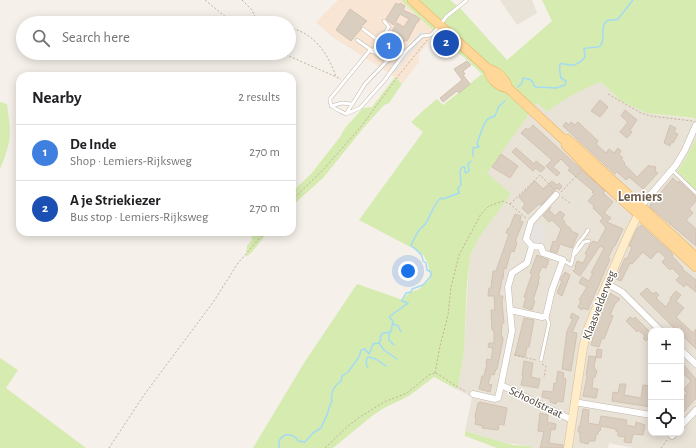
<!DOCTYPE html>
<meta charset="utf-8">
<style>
body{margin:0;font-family:"Alegreya Sans",sans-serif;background:#f6f6f6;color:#202124}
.controls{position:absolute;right:12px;bottom:12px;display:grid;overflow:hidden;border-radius:8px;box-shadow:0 2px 10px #0003}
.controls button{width:36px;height:36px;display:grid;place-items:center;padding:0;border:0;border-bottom:1px solid #e0e0e0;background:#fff;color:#202124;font:20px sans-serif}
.you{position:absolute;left:408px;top:271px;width:14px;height:14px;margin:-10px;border:3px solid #fff;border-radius:50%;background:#1a73e8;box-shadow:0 0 0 6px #1a73e833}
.badge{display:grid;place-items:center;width:26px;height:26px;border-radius:50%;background:#2563eb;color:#fff;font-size:13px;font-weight:700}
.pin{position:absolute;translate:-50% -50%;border:2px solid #fff;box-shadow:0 1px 4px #0006}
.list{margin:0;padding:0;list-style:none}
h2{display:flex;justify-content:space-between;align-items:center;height:52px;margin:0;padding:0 16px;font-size:17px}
h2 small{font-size:13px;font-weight:400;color:#757577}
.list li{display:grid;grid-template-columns:26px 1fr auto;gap:12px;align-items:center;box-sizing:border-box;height:56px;padding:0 16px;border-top:1px solid #e0e0e0}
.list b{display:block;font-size:15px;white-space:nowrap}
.list p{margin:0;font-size:13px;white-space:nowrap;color:#757577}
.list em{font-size:13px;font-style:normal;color:#757577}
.icon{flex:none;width:22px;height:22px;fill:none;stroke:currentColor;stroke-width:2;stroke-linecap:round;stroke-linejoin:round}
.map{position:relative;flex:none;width:696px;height:448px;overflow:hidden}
.search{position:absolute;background:#fff;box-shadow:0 2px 10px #0003;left:16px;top:16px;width:280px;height:44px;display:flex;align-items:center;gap:10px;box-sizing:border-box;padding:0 14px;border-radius:22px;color:#757577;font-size:15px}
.panel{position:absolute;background:#fff;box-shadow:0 2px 10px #0003;left:16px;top:72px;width:280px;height:164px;border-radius:12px}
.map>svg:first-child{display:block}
.residential{fill:#e9e2d7;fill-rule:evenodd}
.commercial{fill:#f8e5d3;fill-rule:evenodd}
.green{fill:#d6ebb0}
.parking{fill:#e6e3e1}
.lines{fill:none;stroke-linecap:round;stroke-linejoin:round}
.stream{stroke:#a3dbf4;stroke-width:1.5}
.building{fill:#dacec0;stroke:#d3c2b0}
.lane-casing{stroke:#c1b7ab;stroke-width:4}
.street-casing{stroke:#c1b7ab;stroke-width:7}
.secondary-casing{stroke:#d7c097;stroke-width:9}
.primary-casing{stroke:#eab462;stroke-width:10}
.path{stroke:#c4b19b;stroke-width:1;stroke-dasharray:2 2;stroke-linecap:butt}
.lane{stroke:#fff;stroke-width:3}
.street{stroke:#fff;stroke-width:6}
.secondary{stroke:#ffedc9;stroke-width:8}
.primary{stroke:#ffd798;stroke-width:9}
.labels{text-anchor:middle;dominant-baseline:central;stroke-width:3;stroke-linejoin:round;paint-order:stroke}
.street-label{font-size:12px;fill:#494037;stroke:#fff}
.quarter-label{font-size:14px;font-weight:bold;fill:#6d5d4d;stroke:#fff}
</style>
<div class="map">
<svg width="696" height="448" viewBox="0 0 696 448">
<rect width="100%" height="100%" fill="#f5f0e9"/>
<path class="residential" d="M500 0H532L537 13 517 25Z
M601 82 621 101 646 113 694 119 696 120V138L686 158 677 171 696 191V448H633L609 443 608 448H531V446L506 443 465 431 472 397 456 389 458 386 464 352 469 263 470 256 480 236 511 194 486 173 537 103 547 112 564 98 585 88ZM651 331H681V433H651Z"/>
<path class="commercial" d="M338 0H401L436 32 419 54V62L402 84 395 77 331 36 316 22ZM421 31 395 73 396 57Z"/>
<path class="green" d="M401 0H450L461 9 507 60 552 21 542 0H696V120L694 118 646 113 621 101 601 82C580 90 565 98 547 112L537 103 487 173 511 194 480 236 470 256 467 284 464 352 458 386 456 389 434 377 409 396 384 408 372 416 333 448H253L304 363 357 284 403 300C405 295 412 290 418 290L429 280 430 273 428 264 424 256 416 250 359 220 423 132 411 122 426 108 437 99 443 105 482 74 465 58 454 50Z
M395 77 402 84 389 103 384 105 365 126 323 178 292 206V192L311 174 340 137 345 128 363 108 372 107Z
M0 102 7 104C11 134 12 141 0 169Z
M696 138V191L677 171 686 158Z
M251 232H268L252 252 246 257 247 246 252 240Z
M0 358 18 370 6 388 86 448H0Z
M465 431 513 445 531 446V448H497L465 436Z"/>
<path class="parking" d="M421 31 426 35 395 73 389 68 399 52 403 50 409 45Z
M543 223 545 242 535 244 528 236 532 226Z"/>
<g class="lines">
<path class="stream" d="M518 87 522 83 523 78C529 79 533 79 534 86L537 87 556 88 565 85 566 81 561 78C560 73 559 69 560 64 565 63 566 65 570 65 576 66 582 61 585 57L584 49C589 46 596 49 600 46 607 39 598 24 609 20 612 20 616 20 618 19L633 0
M473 156V148L479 147 477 144C479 138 484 121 488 119 490 117 493 117 495 116L499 106 505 101
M393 324 398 326 401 332
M389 333V340L394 345
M379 343 384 350 397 359
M368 357 376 359 386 366
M367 358 366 363 368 368
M279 448C279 445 278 441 281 438 286 432 295 435 298 441L305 442 313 433 321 428C322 424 324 423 325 419 329 413 328 407 332 401 330 392 334 386 341 381L342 376 348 372 359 357 361 350 365 349 369 354 373 344 379 343 381 339 380 337 383 333 391 332 393 321 390 318V316L407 304 408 303 402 301V300L406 293 411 292 412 289 423 285 431 276V272L427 270 426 263 423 261C423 254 416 250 411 245 414 240 416 235 419 230 421 228 424 226 426 223 431 215 434 203 441 198L443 199 459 193 458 188 461 185 460 171 462 167H465V172L466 173 469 171 468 164 471 161"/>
</g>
<path class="building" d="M396 3 399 5 400 3 405 6 403 10 416 16 420 19 418 22H417L407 41 405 40 402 45 399 43 395 50 393 48 387 57 377 50 387 35 389 36 397 23 404 27 409 19 400 14 394 25 388 21 386 19Z
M350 9 367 21 361 27 360 30 351 41 336 30Z
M467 61 471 65 463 71 465 74 463 75 470 84 459 93 457 91 443 102 440 98 462 80 454 69Z
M600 100 608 107 600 117 591 111Z
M625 110 637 120 630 130 632 132 627 138 620 132 628 122 621 116Z
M566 122 569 125 571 122 575 125 578 122 598 141 596 144 606 153 609 149 614 153 618 148 621 151 619 154 623 158 621 159 625 163 624 164 637 177 649 165 651 167 652 166 656 167 655 171 658 173 643 189 629 177 626 180 617 172 615 174 563 126Z
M533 125 605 191 603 193 613 202 604 213 611 218 607 222 623 229 615 246H614L608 258 610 259 588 310 583 308 582 310 578 307 581 301 579 300 587 287 579 283 582 277 589 281 593 273H591L604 248 600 246 580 276 573 271 576 268 575 267 577 261 583 263 587 255 585 254 590 244 592 243 593 241 598 243 606 228 600 221 603 218 593 208 594 206 588 201 594 194 592 192 593 191 568 170 570 168 561 159 553 167 560 173 557 176 546 166 552 160 521 133 526 128 528 130Z
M670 125 676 128 674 132 678 134 673 143 671 142 670 146 664 143Z
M516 148 533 163 534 164 536 161 545 168 541 172 535 168 533 171 512 152Z
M501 154 518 166 510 178 492 167Z
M673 178 678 183 679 181 696 197V201L689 209 693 213 686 220 696 229V246L650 207V205Z
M535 181 543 189 552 181 557 185 559 183 562 187 559 190 557 188 553 192 541 205 539 204 528 214 522 208 525 204 519 197Z
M551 207 549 210 555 216 560 211 565 215 562 218 565 222 564 223 571 229V231L578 234 572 248 560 244 557 253 550 251 553 241 556 242 561 229 552 220 549 222 543 216Z
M515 214 521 216 520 221 523 222 516 239V242L517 243 514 252 511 251 506 269 504 268 503 279H502L499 296H503L502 302 504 323H502L501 337H503V340L497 369H496L494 375 491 374 490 378 488 384 492 385 490 392 479 389 482 376H484L487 363H486L487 359 491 360 493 348 488 347 489 343H494V330H492L491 310H495L494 296H488L489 288H491L493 271H496L509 234 506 233 508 228 509 229Z
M641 225 673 254 672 256 683 268 682 269 696 280V292L686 284 684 287 676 280 680 276 672 268 670 270 662 262 666 258 658 251 651 259 643 252 632 264 630 263 621 281 616 279 625 258 627 259 632 247 629 246 637 229Z
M537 255 549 260 546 268 542 267 538 276 540 277 538 281 539 282 533 300 535 301 532 310 523 307 526 298 524 297 532 274 530 273Z
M565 272 570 275 562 296 557 293 562 281 560 280Z
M647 288 653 294 656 292 659 295 656 298 666 307 671 299 670 298 676 291 681 295 676 301 684 308 676 317 693 333 696 329V349L681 334V325L676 330 640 294Z
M610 293 620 299 615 304 610 315 613 316 604 339 602 338 599 347 591 345 597 322Z
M572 313 579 317 572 332 577 333 571 371 562 369 567 331 573 319 570 318Z
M630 317 633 319 635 317 651 333V342L648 339 646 341 643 338 645 336 638 330 637 332 626 321Z
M524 318 534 320 529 347H527L525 357 515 355Z
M597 349 602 350 601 358 596 357 594 366 595 369 597 371 595 377 593 378 592 388 598 389 596 398 583 396 587 377 586 375 589 356 596 357Z
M524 361 533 363 531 377 540 379 538 388 521 385 523 376 522 375Z
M681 362 696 379V398L681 415V400L687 393 684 389 691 381 681 371Z
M558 371 564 373 563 378 566 379 563 402 557 401 556 404 550 402V399L542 397 543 391 553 392 554 383 556 384Z
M620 384H626L624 395 641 398 643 385 651 386V407L612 401 613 392 618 393Z
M480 402 507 408 504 425 499 424 498 430 482 428 483 426 475 424 476 417H475L478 403Z
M583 409 589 410 588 423 599 425 601 416 627 420 626 425 635 427 636 422 645 425 643 435 633 434 631 443 624 442 625 437 618 436V432L616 431V429L601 426 600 431H598V434H596L595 441H589L588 444 580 442V432H578L579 426 580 427Z
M540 413 548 415 547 422 556 424 555 430 551 429 549 443 563 445V448H540L544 432 538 431Z"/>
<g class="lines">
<g class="lane-casing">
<path id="lane" d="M363 29 379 41
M357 40 387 61 406 51 422 36 431 35 438 28 446 17 467 0
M370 50 330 99C329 108 339 110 346 114L360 108 384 81 406 51
M372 52 389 27 384 21
M331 106 342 103 351 104
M346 114 365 84 387 61
M672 170 696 193
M575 254 584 242 589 241
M563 260 571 265C573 260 573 254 575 249 579 240 585 237 588 230
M541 360 549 323 546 316"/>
</g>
<g class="street-casing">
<path id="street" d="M641 206 676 165 685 150 696 125
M606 283 622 292 661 331
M510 310 508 287 512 273 527 263 532 246
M681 350 696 364
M501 385 512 331 510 310 542 317 546 316 552 290 563 260 543 253 541 247 532 246 526 239 531 222 556 195
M473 394 495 399 498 398 501 385 572 420
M574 402 651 415
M681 426 696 410
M672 436 675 433"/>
</g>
<g class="secondary-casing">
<path id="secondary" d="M568 448 583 348 587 331 595 311 629 233 641 209"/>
</g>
<g class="primary-casing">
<path id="primary" d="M412 0 488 69C497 71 506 79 508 88
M488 69C490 79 498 87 508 88L563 139H567L573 144 696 257
M566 145 590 170 696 267"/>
</g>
<path class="path" d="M205 0 233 23
M242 0 252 10 258 23
M289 28C314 32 329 55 336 77
M282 53 341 79
M608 94 641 113 651 116 692 121
M561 192 581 171
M562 197 571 204
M292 200 322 171 360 128 399 75 428 39
M510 204 540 175 554 189
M514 355 536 360
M542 364 546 366 544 378
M435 373 440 346 448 315 451 287 459 255 481 214 489 206 503 201 510 204 527 219
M436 373 456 386 467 392
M109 448 144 395 214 301 238 263 265 232
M325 448 348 426 360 417 384 402 407 393 429 375 435 373
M661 448 668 439"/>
<use href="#lane" class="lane"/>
<use href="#street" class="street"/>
<use href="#secondary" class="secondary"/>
<use href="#primary" class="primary"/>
</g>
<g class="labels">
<g class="street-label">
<text transform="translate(599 305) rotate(-69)">Klaasvelderweg</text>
<text transform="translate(536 402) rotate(26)">Schoolstraat</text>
</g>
<g class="quarter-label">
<text x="640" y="197">Lemiers</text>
</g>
</g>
</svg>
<div class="controls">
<button>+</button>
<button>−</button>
<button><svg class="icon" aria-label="locate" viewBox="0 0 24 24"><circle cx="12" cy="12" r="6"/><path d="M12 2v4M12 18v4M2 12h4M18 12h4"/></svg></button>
</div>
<div class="you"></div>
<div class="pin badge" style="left:389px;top:46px;background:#3f7fe0">1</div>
<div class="pin badge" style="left:446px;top:43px;background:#1a4fb4">2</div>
<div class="search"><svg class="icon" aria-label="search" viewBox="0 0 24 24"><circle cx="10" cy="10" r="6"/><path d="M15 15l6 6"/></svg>Search here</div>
<section class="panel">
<h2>Nearby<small>2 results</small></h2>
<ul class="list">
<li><span class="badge" style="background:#3f7fe0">1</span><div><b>De Inde</b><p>Shop · Lemiers-Rijksweg</p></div><em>270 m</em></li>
<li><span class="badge" style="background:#1a4fb4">2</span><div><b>A je Striekiezer</b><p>Bus stop · Lemiers-Rijksweg</p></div><em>270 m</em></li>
</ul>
</section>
</div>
